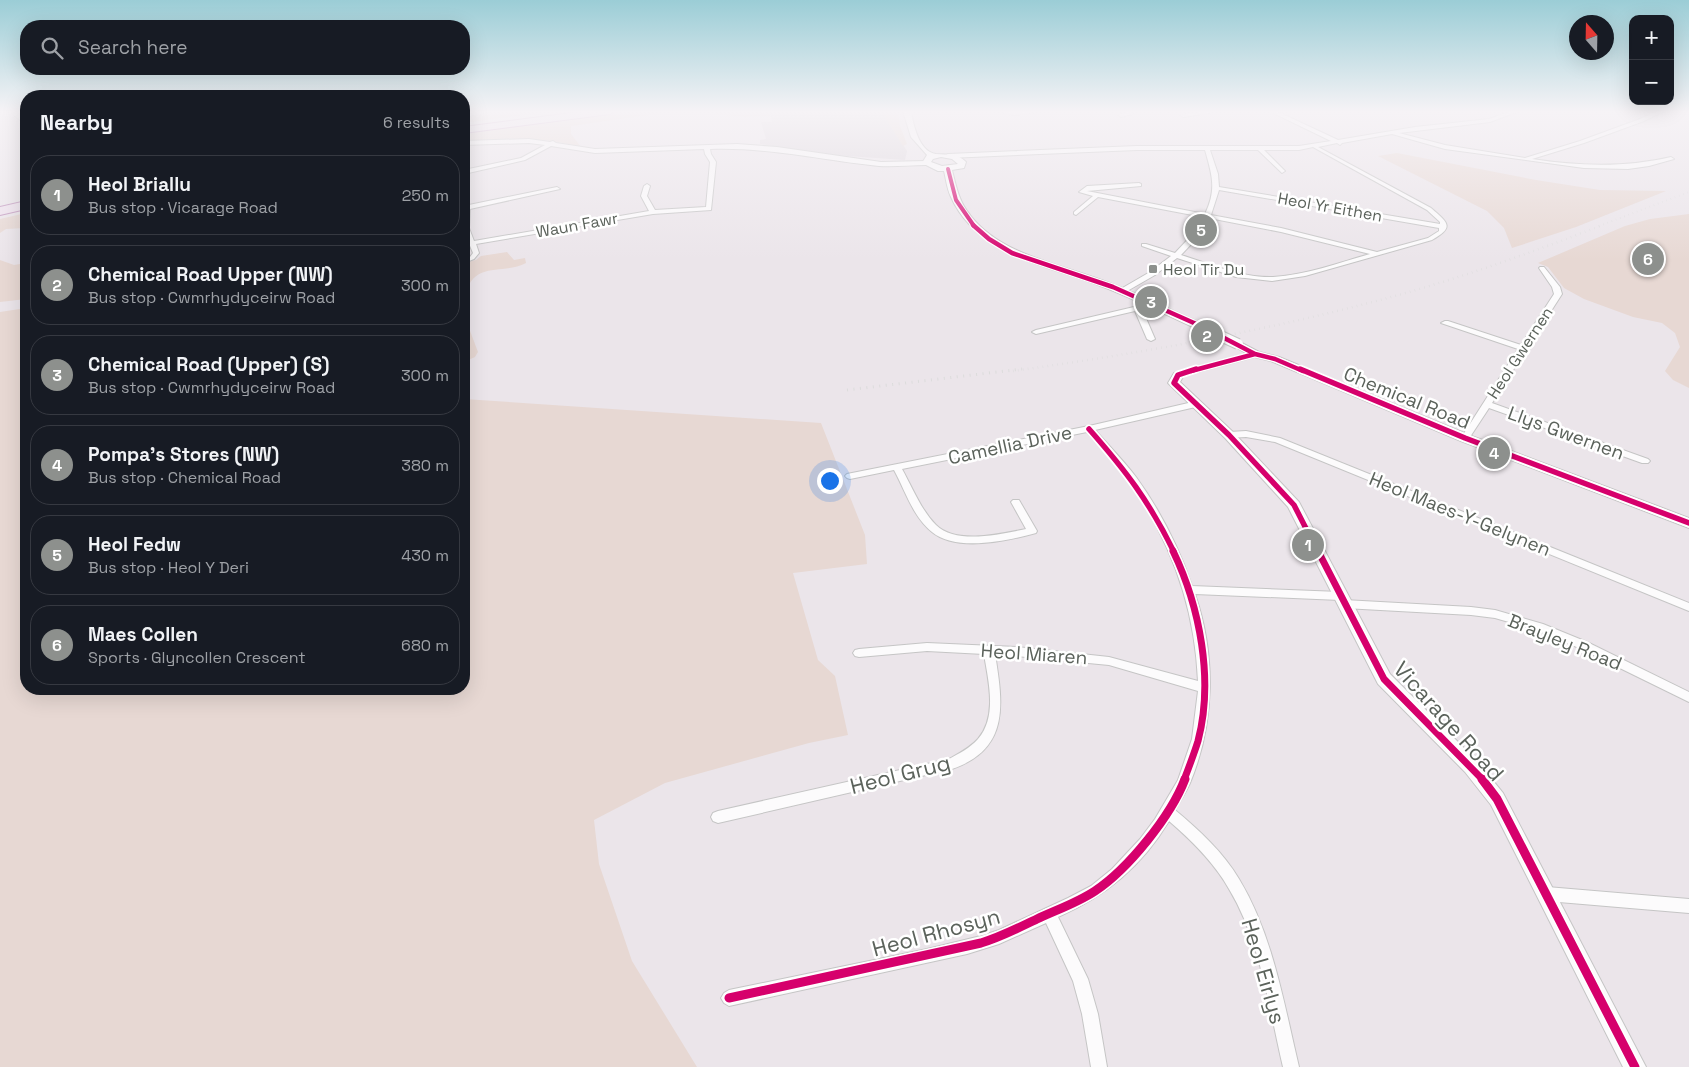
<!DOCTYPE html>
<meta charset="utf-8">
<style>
body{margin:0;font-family:"Space Grotesk",sans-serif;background:#242831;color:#f1f3f6}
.controls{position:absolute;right:15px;top:15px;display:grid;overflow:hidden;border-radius:10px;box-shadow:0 5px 20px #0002}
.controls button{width:45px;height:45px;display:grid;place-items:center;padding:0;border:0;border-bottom:1px solid #363941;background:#171b24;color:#f1f3f6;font:25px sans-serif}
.compass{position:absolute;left:1569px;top:15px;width:45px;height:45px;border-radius:50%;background:#171b24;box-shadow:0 5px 20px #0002;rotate:340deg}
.you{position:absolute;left:829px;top:480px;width:18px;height:18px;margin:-12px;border:4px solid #fff;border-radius:50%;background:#1a73e8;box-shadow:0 0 0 8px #1a73e833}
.badge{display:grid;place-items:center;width:32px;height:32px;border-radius:50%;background:#8d908d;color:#fff;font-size:16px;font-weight:700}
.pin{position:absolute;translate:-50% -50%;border:2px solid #fff;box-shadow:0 1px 5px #0006}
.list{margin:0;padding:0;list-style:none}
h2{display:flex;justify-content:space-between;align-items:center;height:65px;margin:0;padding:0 20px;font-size:21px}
h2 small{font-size:16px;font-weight:400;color:#9ea1a6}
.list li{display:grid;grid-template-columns:32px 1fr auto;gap:15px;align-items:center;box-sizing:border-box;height:80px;margin:0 10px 10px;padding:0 10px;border:1px solid #363941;border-radius:20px}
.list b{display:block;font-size:19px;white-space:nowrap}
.list p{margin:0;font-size:16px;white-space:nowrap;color:#9ea1a6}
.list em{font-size:16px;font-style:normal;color:#9ea1a6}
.icon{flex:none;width:28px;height:28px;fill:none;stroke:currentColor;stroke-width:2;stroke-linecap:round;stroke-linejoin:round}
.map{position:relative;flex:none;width:1689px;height:1067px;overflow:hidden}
.search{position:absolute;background:#171b24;box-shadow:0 5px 20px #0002;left:20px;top:20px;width:450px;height:55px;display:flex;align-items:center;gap:12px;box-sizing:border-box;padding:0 18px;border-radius:20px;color:#9ea1a6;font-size:19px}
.panel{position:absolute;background:#171b24;box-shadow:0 5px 20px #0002;left:20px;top:90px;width:450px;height:605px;border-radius:20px}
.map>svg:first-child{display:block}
.education{fill:#dcd5db}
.green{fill:#e7d8d3}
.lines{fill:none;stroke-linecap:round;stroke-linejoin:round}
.minor-casing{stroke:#c5c5c5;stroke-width:2}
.tertiary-casing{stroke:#c5c5c5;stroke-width:2}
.motorway-casing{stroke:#c095bd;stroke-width:2}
.minor{fill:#fcfbfc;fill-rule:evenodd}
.tertiary{fill:#fcfbfc;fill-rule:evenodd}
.motorway{fill:#eee1ed;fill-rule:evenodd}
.rail-far2{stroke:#dcdcdc;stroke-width:2;stroke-dasharray:0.5 4;stroke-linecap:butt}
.rail-far1{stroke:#dcdcdc;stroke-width:2.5;stroke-dasharray:0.5 4.5;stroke-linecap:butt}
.rail{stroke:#dcdcdc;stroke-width:3;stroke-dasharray:1 5.5;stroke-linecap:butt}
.tertiary-bridge-casing{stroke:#c5c5c5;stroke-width:12;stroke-linecap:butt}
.tertiary-bridge{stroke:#fcfbfc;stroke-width:10}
.cycleway-far4-casing{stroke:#fff;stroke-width:5.5}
.cycleway-far3-casing{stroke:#fff;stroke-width:7}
.cycleway-far2-casing{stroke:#fff;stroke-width:9}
.cycleway-far1-casing{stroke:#fff;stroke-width:10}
.cycleway-casing{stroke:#fff;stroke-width:12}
.cycleway-far4{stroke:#d6006c;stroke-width:4}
.cycleway-far3{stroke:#d6006c;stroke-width:4.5}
.cycleway-far2{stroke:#d6006c;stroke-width:5.5}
.cycleway-far1{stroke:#d6006c;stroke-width:7}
.cycleway{stroke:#d6006c;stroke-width:9}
.poi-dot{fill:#8d908d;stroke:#fff;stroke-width:2}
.labels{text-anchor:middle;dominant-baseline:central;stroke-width:5;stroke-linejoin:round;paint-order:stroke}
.far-street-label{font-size:16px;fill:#5b625b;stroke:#fff}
.far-poi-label{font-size:16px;fill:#5b625b;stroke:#fff;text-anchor:start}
.street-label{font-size:19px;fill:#5b625b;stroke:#fff}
.near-street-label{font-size:22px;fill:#5b625b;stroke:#fff}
</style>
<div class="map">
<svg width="1689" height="1067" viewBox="0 0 1689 1067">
<rect width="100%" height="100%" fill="#ebe5ea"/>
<path class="education" d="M770 111H881L907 151 905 160 833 155 760 144V140L766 139 761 122H772Z"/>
<path class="green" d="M498 111H554L464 123V116Z
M634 111H677L571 126V134L581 147C543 136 503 138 464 141V133Z
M695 111H770V116L743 117Z
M881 111H898L900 126 907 144 903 146Z
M1397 153 1536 180 1600 190 1666 191 1576 227 1512 248 1504 228 1487 211 1378 156Z
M26 213 25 228 6 229 0 233V219Z
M1689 214V388L1673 380 1665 371 1680 347 1675 333 1662 323 1633 317 1584 299 1564 288 1548 267 1538 263 1625 226 1650 219Z
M507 252 514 260 525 258 526 263C502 276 472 258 464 300V263L476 260 481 256Z
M0 260 14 265 26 263V299L0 302Z
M26 308V689H464V399L821 423 865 535 867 564 793 573 818 660 835 676 848 735 809 743 665 783 594 820 599 864 632 961 697 1067H0V312Z
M464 315 478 352 475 357 466 361 464 357Z"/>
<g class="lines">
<g class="minor-casing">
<path id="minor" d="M994 111H1045L1014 115Z
M1131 111 1133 114 1121 117 1118 115Z
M1205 111H1221L1183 117 1180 115Z
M1269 111H1276L1338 140 1415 127 1489 119 1511 111H1519L1490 122 1399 133 1445 145 1525 158 1580 141 1640 119 1657 111H1664L1644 121 1584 143 1532 159C1579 166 1624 168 1671 157L1674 159 1649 166 1628 169 1584 168 1445 149 1392 134 1342 143 1340 145 1337 143 1318 147 1431 208C1448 223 1455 227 1432 240L1305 276 1272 281 1236 277 1177 258 1155 275 1122 294 1118 292 1119 290 1150 272 1171 256 1142 246V244H1146L1175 253 1191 236 1203 217 1098 197 1076 215 1074 214V212L1093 196 1079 192 1087 186 1139 183 1141 184V186L1087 191 1205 214C1217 189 1212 175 1205 150H1137L948 158 945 156 948 154 1137 146H1299L1331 141ZM1313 147 1427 210 1440 222V224L1219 187 1218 174 1210 150H1258L1282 173 1285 171 1264 150H1299ZM1219 190 1439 228V231L1428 238 1377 252 1281 228 1211 215ZM1209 218 1281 232 1370 254C1338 263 1306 275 1273 277 1242 278 1210 264 1181 255L1196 239Z
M529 139 550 142 553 141 556 143 595 149 737 144 777 147 881 162 926 161 929 163 926 165C911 165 895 167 879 166 822 160 768 147 710 149L711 154 716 162 711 210 653 214 476 244 479 253 474 259 464 263V259L470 257 473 253 464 231V206L557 187 560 189 470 209 469 228 474 241 649 211 641 196 644 186 647 184 650 186 647 196 655 210 706 207 710 162 705 154 704 149 595 153 551 146 525 160 464 174V170L521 158 545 145 529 143 464 145V141Z
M1540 267H1544L1560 287 1562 294 1492 403 1648 459 1650 461 1648 463H1642L1489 408 1468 440 1465 441 1461 438 1518 349 1441 323 1445 321H1448L1521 345 1554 294 1552 287 1539 268Z
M1151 303H1154V307L1142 309 1155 339 1151 341 1147 339 1135 311 1036 334 1032 332 1036 330Z
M1255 352H1258V356L1178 377 1174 375 1175 373Z
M1197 401 1201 404 1200 406 1095 430C1109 446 1123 460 1136 477 1160 510 1179 548 1192 586L1340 592 1344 593 1345 596 1344 599 1340 600 1195 594C1216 655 1215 723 1190 783 1186 792 1180 801 1175 810 1199 830 1223 852 1239 879 1273 935 1284 1004 1299 1067H1283C1269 1008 1261 942 1229 889 1214 862 1191 840 1169 821 1142 866 1106 896 1058 917L1088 979 1098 1014 1107 1067H1091L1082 1014 1073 981 1046 923 999 944 967 954 729 1006 724 1003 721 998 724 993 729 990 927 949 981 936 999 930 1068 898 1091 886 1112 869 1140 839 1155 819 1178 780 1192 739 1198 691 1109 665 995 654C1003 704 1010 749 952 769L718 823 713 821 711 817 713 813 718 811 949 759C960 753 970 748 978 739 998 716 988 680 984 654L927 651 859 657 855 656 853 653 855 650 859 649 927 643 1017 647 1109 657 1198 681C1195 608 1171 541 1129 481 1117 464 1101 448 1087 432L902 469C912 487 921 510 936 525 956 545 1001 534 1026 529L1011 502 1013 500H1019L1037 531 1036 533C1007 541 956 552 932 532 913 517 905 490 894 470L850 479 847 478 845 476 847 474 1089 426Z
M1246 431 1280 438 1689 603V611L1275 442 1246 437 1229 438 1225 435 1229 432Z
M1344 600 1471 607 1495 610 1543 624 1587 642 1689 692V702L1579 648 1536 630 1495 618 1471 615 1344 608 1340 607 1339 604 1340 601Z
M1547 887 1689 899V913L1547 901 1542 899 1540 894 1542 889Z"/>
</g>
<g class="tertiary-casing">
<path id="tertiary" d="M9 111H17L26 119V125Z
M476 111H494L464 117V113Z
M903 111H911C913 124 919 152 936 154 948 155 957 153 966 162L964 168 952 170C956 186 959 202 970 215 1002 257 1066 265 1112 284 1143 296 1172 311 1203 324V328H1195C1164 314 1133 298 1101 286 1047 265 977 255 951 197 947 189 946 179 944 171H938L922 163 927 155 911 137ZM941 157 952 159 958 164 942 166 931 162 933 159Z
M1238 341 1259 352 1279 357 1469 435 1689 518V528L1461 441 1271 361 1251 356 1234 346 1233 344Z
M1178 372 1184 375 1180 382 1233 432 1299 502 1390 674 1477 761 1503 793 1646 1067H1623L1491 805 1465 772 1378 684 1288 507 1225 438 1170 385 1168 383 1174 373Z"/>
</g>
<g class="motorway-casing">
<path id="motorway" d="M586 111H615L610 114 464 133V127Z
M26 201V209L0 215V207Z"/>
</g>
<use href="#minor" class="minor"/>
<use href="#tertiary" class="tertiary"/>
<use href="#motorway" class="motorway"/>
<path class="rail-far2" d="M1599 226 1689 192"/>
<path class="rail-far1" d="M1013 371C1136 354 1260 332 1380 300 1456 280 1530 253 1603 225"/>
<path class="rail" d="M847 390 1022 369"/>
<g class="tertiary-bridge-casing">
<path id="tertiary-bridge" d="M1199 326 1238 344"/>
</g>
<use href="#tertiary-bridge" class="tertiary-bridge"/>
<g class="cycleway-far4-casing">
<path id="cycleway-far4" d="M948 169 956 200 974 226"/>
</g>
<g class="cycleway-far3-casing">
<path id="cycleway-far3" d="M973 225 989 239 1012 253 1113 287 1203 327 1255 354 1275 359 1303 371
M1191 371 1255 354"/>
</g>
<g class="cycleway-far2-casing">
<path id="cycleway-far2" d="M1196 369 1178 375 1174 383 1229 435 1294 505 1318 552
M1300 369 1465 438 1689 523
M1089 429C1126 471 1149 501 1174 552"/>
</g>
<g class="cycleway-far1-casing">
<path id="cycleway-far1" d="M1173 551C1200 607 1214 680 1198 741 1194 754 1189 767 1184 780
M1318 551 1384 679 1483 780"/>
</g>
<g class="cycleway-casing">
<path id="cycleway" d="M1482 779 1497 799 1635 1067
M729 998 981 943C1001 937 1018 928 1037 919 1056 910 1077 903 1095 891 1128 869 1171 816 1185 779"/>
</g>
<use href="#cycleway-far4" class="cycleway-far4"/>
<use href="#cycleway-far3" class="cycleway-far3"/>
<use href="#cycleway-far2" class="cycleway-far2"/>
<use href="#cycleway-far1" class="cycleway-far1"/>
<use href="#cycleway" class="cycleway"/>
</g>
<linearGradient id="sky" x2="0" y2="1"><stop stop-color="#9bcdd6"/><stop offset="0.43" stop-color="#f6f3f6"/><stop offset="1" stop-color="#f6f3f6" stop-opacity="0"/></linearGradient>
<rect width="1689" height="260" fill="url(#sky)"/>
<rect class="poi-dot" x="1148" y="264" width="10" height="10" rx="2.5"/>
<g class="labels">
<g class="far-street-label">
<text transform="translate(1330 207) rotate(10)">Heol Yr Eithen</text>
<text transform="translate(577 225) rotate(-10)">Waun Fawr</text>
<text transform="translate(1520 353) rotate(-57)">Heol Gwernen</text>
</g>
<g class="far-poi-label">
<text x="1163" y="269">Heol Tir Du</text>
</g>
<g class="street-label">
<text transform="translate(1407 398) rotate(22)">Chemical Road</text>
<text transform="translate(1566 433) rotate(20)">Llys Gwernen</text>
<text transform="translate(1010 445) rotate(-12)">Camellia Drive</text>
<text transform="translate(1460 514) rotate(22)">Heol Maes-Y-Gelynen</text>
<text transform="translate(1565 642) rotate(22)">Brayley Road</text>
<text transform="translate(1034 654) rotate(4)">Heol Miaren</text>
</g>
<g class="near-street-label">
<text transform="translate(1449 721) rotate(48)">Vicarage Road</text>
<text transform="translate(900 774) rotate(-14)">Heol Grug</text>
<text transform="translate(936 932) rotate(-15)">Heol Rhosyn</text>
<text transform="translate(1264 971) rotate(74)">Heol Eirlys</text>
</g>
</g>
</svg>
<div class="controls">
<button>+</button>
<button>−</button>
</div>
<svg class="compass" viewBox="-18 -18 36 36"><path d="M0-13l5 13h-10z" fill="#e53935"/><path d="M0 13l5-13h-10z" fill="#9ea1a6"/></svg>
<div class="you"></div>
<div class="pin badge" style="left:1308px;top:545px">1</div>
<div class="pin badge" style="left:1207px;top:336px">2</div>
<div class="pin badge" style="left:1151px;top:302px">3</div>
<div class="pin badge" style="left:1494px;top:453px">4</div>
<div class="pin badge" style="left:1201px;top:230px">5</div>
<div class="pin badge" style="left:1648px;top:259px">6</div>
<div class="search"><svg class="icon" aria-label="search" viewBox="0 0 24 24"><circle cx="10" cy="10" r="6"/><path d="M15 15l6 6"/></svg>Search here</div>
<section class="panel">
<h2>Nearby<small>6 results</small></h2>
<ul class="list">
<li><span class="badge">1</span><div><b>Heol Briallu</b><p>Bus stop · Vicarage Road</p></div><em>250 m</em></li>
<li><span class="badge">2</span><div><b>Chemical Road Upper (NW)</b><p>Bus stop · Cwmrhydyceirw Road</p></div><em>300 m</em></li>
<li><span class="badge">3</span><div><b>Chemical Road (Upper) (S)</b><p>Bus stop · Cwmrhydyceirw Road</p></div><em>300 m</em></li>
<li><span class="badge">4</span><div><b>Pompa's Stores (NW)</b><p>Bus stop · Chemical Road</p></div><em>380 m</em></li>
<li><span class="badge">5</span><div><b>Heol Fedw</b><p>Bus stop · Heol Y Deri</p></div><em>430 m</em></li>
<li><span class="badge">6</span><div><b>Maes Collen</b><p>Sports · Glyncollen Crescent</p></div><em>680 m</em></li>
</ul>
</section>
</div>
